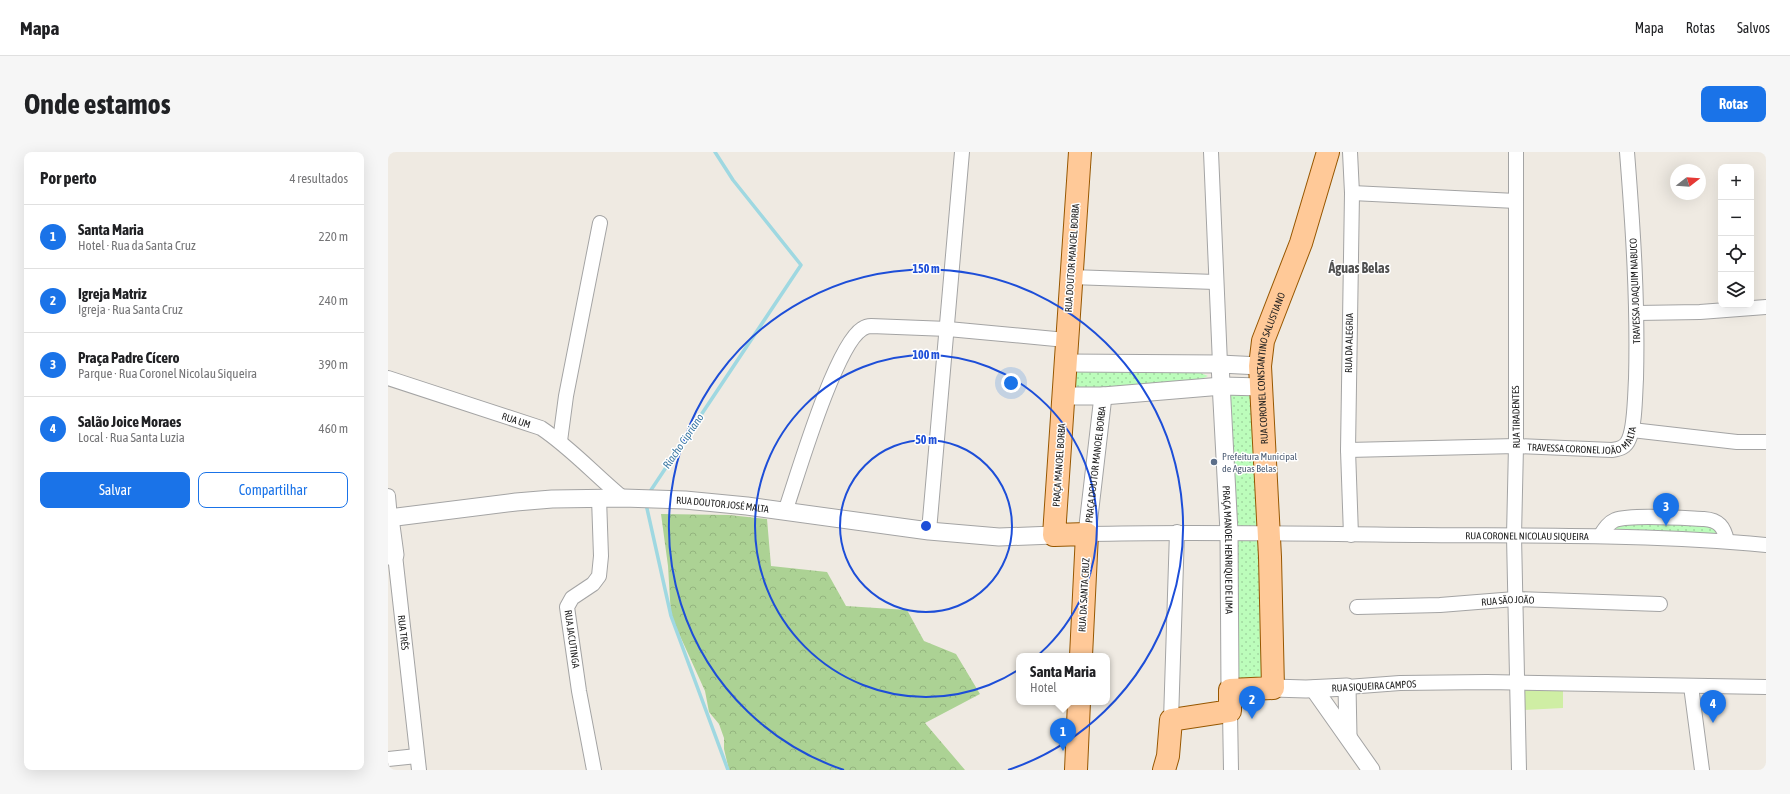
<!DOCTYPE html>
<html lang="pt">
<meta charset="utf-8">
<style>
body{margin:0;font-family:"Asap Condensed",sans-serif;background:#f6f6f6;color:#202124}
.controls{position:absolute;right:12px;top:12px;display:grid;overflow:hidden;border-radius:8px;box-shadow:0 4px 16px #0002}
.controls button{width:36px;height:36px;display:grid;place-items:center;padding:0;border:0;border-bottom:1px solid #e0e0e0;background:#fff;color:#202124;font:20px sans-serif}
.compass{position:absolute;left:1282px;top:12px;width:36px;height:36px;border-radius:50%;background:#fff;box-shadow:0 4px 16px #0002;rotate:73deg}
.you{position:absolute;left:623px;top:231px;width:14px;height:14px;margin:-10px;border:3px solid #fff;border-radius:50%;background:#1a73e8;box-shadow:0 0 0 6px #1a73e833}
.badge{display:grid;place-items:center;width:26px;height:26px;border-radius:50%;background:#1a73e8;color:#fff;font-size:13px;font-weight:700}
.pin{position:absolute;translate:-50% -33px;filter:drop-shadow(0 1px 2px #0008)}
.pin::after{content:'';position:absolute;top:21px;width:14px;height:12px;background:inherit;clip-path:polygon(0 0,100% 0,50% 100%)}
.popup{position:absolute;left:628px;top:501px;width:94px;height:52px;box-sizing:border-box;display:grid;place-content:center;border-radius:8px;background:#fff;filter:drop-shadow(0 1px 3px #0005);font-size:13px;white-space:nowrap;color:#757577}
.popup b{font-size:15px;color:#202124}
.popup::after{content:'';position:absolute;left:50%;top:100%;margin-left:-8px;border:8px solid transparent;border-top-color:#fff}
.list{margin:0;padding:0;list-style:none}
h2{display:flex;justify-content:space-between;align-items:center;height:52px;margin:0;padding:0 16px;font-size:17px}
h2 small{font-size:13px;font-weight:400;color:#757577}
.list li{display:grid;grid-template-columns:26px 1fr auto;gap:12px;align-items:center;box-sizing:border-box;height:64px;padding:0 16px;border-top:1px solid #e0e0e0}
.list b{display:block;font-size:15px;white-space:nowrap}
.list p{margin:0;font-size:13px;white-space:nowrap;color:#757577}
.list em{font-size:13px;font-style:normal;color:#757577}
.actions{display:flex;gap:8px;padding:12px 16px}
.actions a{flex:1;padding:9px 0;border:1px solid #1a73e8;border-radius:8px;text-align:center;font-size:14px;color:#1a73e8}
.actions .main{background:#1a73e8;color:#fff}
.icon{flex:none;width:22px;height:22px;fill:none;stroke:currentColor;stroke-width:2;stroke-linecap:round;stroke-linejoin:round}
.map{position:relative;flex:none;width:1378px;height:618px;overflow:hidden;border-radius:8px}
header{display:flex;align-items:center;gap:24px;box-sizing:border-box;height:56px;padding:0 20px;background:#fff;border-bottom:1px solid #e0e0e0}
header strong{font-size:19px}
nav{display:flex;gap:22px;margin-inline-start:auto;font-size:14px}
.intro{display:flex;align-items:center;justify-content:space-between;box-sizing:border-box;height:96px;padding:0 24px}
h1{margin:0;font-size:28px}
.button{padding:10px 18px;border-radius:8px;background:#1a73e8;color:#fff;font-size:14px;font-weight:700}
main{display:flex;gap:24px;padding:0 24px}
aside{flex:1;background:#fff;border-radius:8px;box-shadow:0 4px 16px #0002}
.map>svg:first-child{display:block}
.grass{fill:#cfeea4}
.forest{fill:url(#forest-crowns)}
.park{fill:url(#park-dots)}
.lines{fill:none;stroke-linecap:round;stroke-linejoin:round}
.stream{stroke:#9fd8e1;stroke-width:3.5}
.minor-casing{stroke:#a4a4a4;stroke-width:16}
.tertiary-casing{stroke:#a4a4a4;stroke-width:19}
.primary-casing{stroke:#975700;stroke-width:24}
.minor{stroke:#fff;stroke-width:14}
.tertiary{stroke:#fff;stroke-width:17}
.primary{stroke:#ffc998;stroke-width:22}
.ring{fill:none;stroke:#1d4ed8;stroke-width:2}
.service-dot{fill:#5c6f8a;stroke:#fff;stroke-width:1.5}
.labels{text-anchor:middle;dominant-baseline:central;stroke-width:3;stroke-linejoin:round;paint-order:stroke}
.street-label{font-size:10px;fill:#1d1d1d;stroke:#fff}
.service-label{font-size:10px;fill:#4e5e75;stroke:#fff;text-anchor:start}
.water-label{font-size:11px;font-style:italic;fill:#3e7aa4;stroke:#fff}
.district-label{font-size:14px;font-weight:bold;fill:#505050;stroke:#fff}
.centre{fill:#1d4ed8;stroke:#fff;stroke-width:2}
.ring-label{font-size:12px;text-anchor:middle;font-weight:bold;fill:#1d4ed8;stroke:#fff;stroke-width:3;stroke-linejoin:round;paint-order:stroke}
</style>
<header>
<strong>Mapa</strong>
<nav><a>Mapa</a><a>Rotas</a><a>Salvos</a></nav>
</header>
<div class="intro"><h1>Onde estamos</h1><a class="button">Rotas</a></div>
<main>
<aside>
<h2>Por perto<small>4 resultados</small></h2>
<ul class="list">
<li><span class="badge">1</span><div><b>Santa Maria</b><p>Hotel · Rua da Santa Cruz</p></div><em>220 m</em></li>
<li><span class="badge">2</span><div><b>Igreja Matriz</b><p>Igreja · Rua Santa Cruz</p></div><em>240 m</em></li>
<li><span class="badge">3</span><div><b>Praça Padre Cícero</b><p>Parque · Rua Coronel Nicolau Siqueira</p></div><em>390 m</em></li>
<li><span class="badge">4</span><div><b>Salão Joice Moraes</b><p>Local · Rua Santa Luzia</p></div><em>460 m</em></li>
</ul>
<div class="actions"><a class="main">Salvar</a><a>Compartilhar</a></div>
</aside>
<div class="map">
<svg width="1378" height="618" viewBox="0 0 1378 618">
<defs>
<pattern id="forest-crowns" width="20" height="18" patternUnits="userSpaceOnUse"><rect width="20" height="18" fill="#acd294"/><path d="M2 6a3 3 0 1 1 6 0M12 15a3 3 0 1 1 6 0" fill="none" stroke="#94b47f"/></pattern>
<pattern id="park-dots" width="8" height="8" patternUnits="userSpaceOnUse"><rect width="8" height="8" fill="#bcfdbb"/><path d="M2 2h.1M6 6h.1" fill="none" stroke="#a1d8a0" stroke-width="1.8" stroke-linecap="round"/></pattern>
</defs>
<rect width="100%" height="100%" fill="#efeae2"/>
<path class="grass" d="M1136 537 1175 538V556L1136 558Z"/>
<path class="forest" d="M273 362 341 363 379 367 383 414 439 420 458 454 519 458 536 489 568 502 592 542 537 571 577 618H341L336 597V586L331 572 321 560 317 539 283 464 280 414Z"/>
<path class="park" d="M682 215H798L820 224 797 234 680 240Z
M836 237 870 238 879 380 844 377Z
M1328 369 1335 386 1218 380 1229 371Z
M845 383 877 384 882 533 846 536Z"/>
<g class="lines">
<path class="stream" d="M261 341 413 113 345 28 327 0
M258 352 283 464 340 618"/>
<g class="minor-casing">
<g id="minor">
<path d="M823 0 832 212"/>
<path d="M962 0 964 41 960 298 963 383"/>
<path d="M1128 0V294L1126 384 1131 618"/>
<path d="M964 41 1128 49"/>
<path d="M683 125 827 130"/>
<path d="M1249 161 1312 160 1378 155"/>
<path id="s1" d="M0 226 153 276C183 296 207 323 235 346"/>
<path d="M1244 278 1349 290H1378"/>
<path d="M172 289 178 244 212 71"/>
<path id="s2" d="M960 298 1128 294 1224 298C1232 297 1238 295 1241 287 1247 274 1247 242 1248 227 1250 151 1245 76 1239 0"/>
<path d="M0 344 2 366"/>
<path d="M397 360C409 325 447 194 474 177 477 175 480 174 483 174L560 177 678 188"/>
<path d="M541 379 574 0"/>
<path id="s3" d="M699 382C811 379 922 382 1034 383 1149 384 1263 382 1378 393"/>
<path d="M1212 384C1216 378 1220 371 1227 368 1244 362 1295 366 1316 367 1331 368 1336 375 1339 389"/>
<path id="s4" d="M7 403 31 618"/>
<path id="s5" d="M969 455 1052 453 1127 447 1272 452"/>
<path d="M1303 534 1314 618"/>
<path d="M959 535 1012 531 1099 530 1378 535"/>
<path d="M842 559 843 618"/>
<path d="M783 568 789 380"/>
<path d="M0 607 29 604"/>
<path d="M206 618 191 539 179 455 184 446 205 432 211 424 213 404 211 346"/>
</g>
</g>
<g class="tertiary-casing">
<g id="tertiary">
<path d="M677 211 832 212 872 214"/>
<path id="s6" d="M832 212 841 380 842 538"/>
<path d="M676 244H715L834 234 874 235"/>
<path id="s7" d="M0 366 128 350 164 347 235 346 297 348 359 354 541 379 611 385 666 383"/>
<path id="s8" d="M699 382 715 244"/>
<path d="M0 404 7 403 2 366"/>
<path d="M885 536 918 537 959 535 960 584"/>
<path d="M926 537 983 618"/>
</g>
</g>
<g class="primary-casing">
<g id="primary">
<path d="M692 0 666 383 699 382 693 504"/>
<path d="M688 618 691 550"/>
<path id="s9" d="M776 618 780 604 783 568 842 559V538L885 536 882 405 872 214 875 189 913 91 940 0"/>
</g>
</g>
<use href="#minor" class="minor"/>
<use href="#tertiary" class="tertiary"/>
<use href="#primary" class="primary"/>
</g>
<g class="ring">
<circle cx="538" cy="374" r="86"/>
<circle cx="538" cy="374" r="171"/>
<path d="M456 618A257 257 0 1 1 620 618"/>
</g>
<circle class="service-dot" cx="826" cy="310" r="4"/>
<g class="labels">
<g class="street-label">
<text transform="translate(684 106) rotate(-86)">RUA DOUTOR MANOEL BORBA</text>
<text transform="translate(1247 139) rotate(-92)">TRAVESSA JOAQUIM NABUCO</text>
<text transform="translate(961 191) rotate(-89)">RUA DA ALEGRIA</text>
<text stroke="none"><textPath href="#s9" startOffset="496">RUA CORONEL CONSTANTINO SALUSTIANO</textPath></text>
<text transform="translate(1128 265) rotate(-91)">RUA TIRADENTES</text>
<text stroke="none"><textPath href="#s1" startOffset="135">RUA UM</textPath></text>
<text stroke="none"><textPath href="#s2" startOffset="239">TRAVESSA CORONEL JOÃO MALTA</textPath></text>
<text transform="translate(671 313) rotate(-86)">PRAÇA MANOEL BORBA</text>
<text stroke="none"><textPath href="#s8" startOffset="70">PRAÇA DOUTOR MANOEL BORBA</textPath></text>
<text stroke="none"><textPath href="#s7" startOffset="336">RUA DOUTOR JOSÉ MALTA</textPath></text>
<text stroke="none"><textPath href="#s3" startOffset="440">RUA CORONEL NICOLAU SIQUEIRA</textPath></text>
<text stroke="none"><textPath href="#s6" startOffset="186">PRAÇA MANOEL HENRIQUE DE LIMA</textPath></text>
<text transform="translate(696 443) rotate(-87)">RUA DA SANTA CRUZ</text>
<text stroke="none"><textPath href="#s5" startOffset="151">RUA SÃO JOÃO</textPath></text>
<text stroke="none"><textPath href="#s4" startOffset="78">RUA TRÊS</textPath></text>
<text transform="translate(184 487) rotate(82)">RUA JACUTINGA</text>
<text transform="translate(986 534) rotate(-3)">RUA SIQUEIRA CAMPOS</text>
</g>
<g class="service-label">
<text x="834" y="304">Prefeitura Municipal<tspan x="834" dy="12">de Aguas Belas</tspan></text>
</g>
<g class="water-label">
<text transform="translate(295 289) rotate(-56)">Riacho Cipriano</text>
</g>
<g class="district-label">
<text x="971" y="116">Águas Belas</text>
</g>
</g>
<circle cx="538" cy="374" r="6" class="centre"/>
<g class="ring-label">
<text x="538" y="121">150 m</text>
<text x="538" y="207">100 m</text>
<text x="538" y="292">50 m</text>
</g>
</svg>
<div class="controls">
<button>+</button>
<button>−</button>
<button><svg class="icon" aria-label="locate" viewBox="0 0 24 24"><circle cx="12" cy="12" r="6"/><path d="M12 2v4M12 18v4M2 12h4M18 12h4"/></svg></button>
<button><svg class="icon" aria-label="layers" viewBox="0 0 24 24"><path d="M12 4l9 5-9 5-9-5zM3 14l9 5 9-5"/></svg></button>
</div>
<svg class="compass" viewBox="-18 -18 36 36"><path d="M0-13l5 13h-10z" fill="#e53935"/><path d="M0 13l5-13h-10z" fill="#757577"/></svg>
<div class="you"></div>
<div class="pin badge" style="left:675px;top:599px">1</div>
<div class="popup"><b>Santa Maria</b>Hotel</div>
<div class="pin badge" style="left:864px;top:567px">2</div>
<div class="pin badge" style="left:1278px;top:374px">3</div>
<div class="pin badge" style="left:1325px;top:571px">4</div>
</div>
</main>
